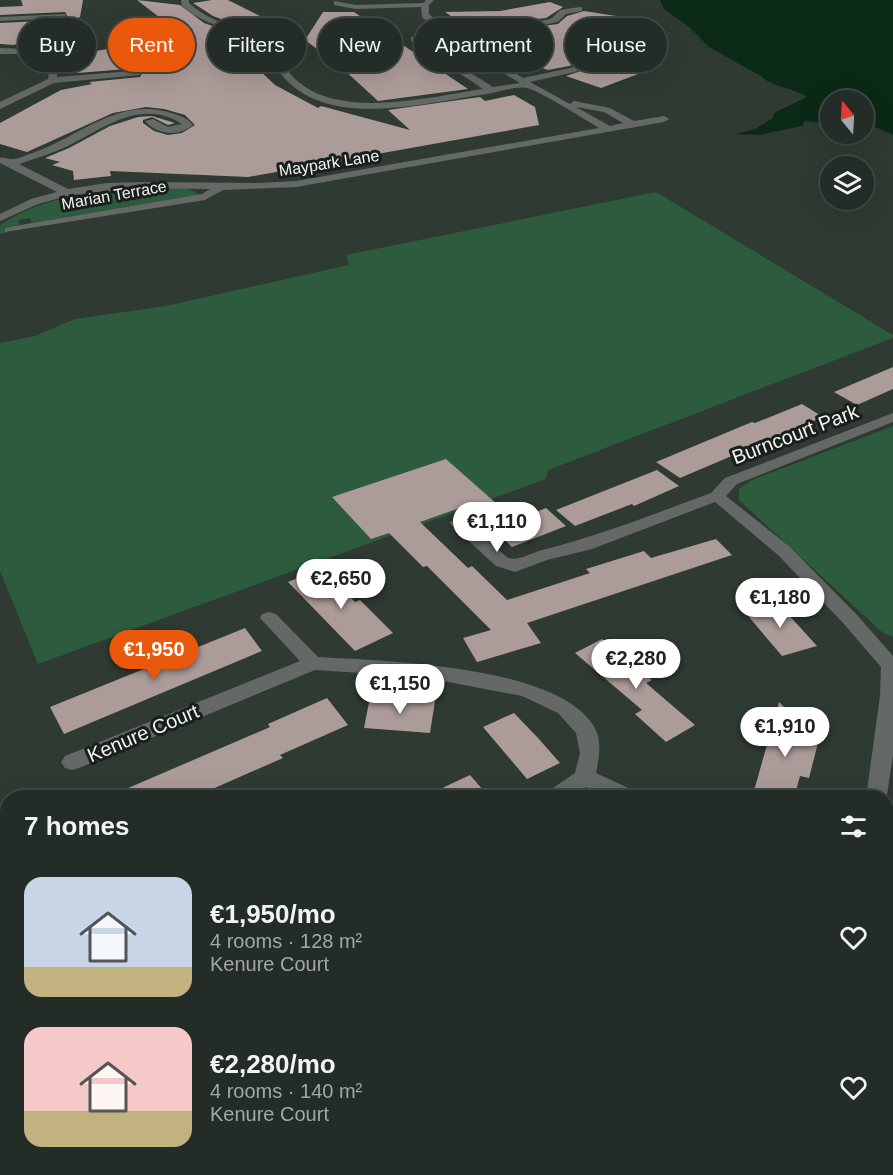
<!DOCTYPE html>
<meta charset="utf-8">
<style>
body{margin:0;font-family:Helvetica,sans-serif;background:#2f3832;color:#f1f3f6;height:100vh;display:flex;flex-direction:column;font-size:22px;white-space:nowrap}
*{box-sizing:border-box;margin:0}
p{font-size:20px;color:#a3a7a7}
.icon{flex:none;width:33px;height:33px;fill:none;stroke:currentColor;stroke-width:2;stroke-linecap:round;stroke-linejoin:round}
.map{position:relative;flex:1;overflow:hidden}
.panel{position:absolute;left:0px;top:790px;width:894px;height:386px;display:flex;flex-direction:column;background:#232c26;border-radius:24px 24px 0 0;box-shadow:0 6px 24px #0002,0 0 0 2px #404843}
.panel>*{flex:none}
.hud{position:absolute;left:18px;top:18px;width:858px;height:54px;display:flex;gap:12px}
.needle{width:39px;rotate:342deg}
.fabs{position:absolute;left:820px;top:90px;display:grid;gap:12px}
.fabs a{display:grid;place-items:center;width:54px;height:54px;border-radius:50%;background:#232c26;box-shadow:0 6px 24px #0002,0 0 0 2px #404843;font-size:30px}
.price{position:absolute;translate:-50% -51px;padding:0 14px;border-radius:21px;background:#fff;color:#222;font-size:20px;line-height:39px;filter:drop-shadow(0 2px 3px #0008)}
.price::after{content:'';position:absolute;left:50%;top:36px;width:18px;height:14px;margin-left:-9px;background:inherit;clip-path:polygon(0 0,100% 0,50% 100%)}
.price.on{background:#ea580c;color:#fff}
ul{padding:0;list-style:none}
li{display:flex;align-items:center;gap:18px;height:150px;padding:0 24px}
li span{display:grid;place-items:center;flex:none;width:168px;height:120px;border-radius:18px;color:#555}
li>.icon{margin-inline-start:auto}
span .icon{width:72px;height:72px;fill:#fffc;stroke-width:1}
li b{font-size:26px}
h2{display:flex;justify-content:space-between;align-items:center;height:72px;padding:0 24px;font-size:26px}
.chip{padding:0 21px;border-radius:27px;background:#232c26;box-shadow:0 6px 24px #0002,0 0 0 2px #404843;font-size:21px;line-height:54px}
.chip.on{background:#ea580c;color:#fff}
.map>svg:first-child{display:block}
</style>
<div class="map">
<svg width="893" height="1175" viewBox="0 0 893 1175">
<rect width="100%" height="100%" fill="#2f3a32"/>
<path fill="#2d5b3d" d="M 147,187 C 163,188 187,184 199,195 L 32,223 L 30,218 L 18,220 L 19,225 L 6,227 L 7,233 L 0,234 L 0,225 C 49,194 92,192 147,187 Z
M 656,192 L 893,335 L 893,338 L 548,470 L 546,479 L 38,664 L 0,571 L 0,343 L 35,336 L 75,319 L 166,306 L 349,265 L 346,255 Z
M 893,426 L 893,637 L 883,633 L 739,500 L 739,489 L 752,480 Z"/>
<path fill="#0a2a17" d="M 660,0 L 893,0 L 893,135 L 864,122 L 864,100 L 831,100 L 831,124 L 805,121 L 802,126 L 759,135 L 736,134 L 755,129 L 773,118 L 774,113 L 807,97 C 793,87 772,88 761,76 L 709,47 L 689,27 L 664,9 Z"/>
<path fill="#ab9b99" d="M 21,0 L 83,0 L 80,17 L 14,45 L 0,44 L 0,23 L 62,20 L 68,17 L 65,12 L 0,15 L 0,7 L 23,6 Z
M 137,0 L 180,5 L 204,23 L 238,35 L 225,38 L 275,85 L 318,108 L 321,106 L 410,130 L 388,110 L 480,97 L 485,101 L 514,95 L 535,107 L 539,125 L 248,177 L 110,171 L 111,176 L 74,180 L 73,171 L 52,165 L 60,162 L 45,158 L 69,148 L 110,126 L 138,117 L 152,116 L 175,123 L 168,125 L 152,117 L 143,120 L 143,123 L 154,131 L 168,135 L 182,133 L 195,125 L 185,115 L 164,109 L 146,107 L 113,113 L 27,152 L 0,144 L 0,123 L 61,90 L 92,84 L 89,82 L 140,77 L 143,72 L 135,61 L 151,53 L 144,48 L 122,55 L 120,60 L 127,69 L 78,73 L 52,51 L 88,47 L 96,51 L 137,44 L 135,42 L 191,35 L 168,24 Z
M 212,0 L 228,0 L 282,27 L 256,32 L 213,16 L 193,3 Z
M 550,2 L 563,7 L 546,18 L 467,27 L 445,12 L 500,11 Z
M 584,11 L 629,18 L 626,20 L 632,21 L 618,29 L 644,40 L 616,47 L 621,49 L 614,49 L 569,66 L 548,70 L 523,62 L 479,34 L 558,24 L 567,16 Z
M 323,12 L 354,12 L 468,89 L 378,101 L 341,67 L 305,40 Z
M 623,49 L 662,65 L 601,88 L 566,76 L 622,57 Z
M 893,367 L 893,389 L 857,405 L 834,392 Z
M 802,404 L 823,417 L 680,478 L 656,462 L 752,422 L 755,423 Z
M 446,459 L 515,520 L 546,508 L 566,526 L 512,547 L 468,505 L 420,522 L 468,568 L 472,566 L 507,600 L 590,573 L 586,569 L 644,551 L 651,558 L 716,539 L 732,555 L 527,623 L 541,643 L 477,662 L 463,638 L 491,630 L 427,566 L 423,567 L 389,533 L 371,539 L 332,497 Z
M 657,470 L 679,486 L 634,506 L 632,504 L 575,526 L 556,510 Z
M 322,568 L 355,602 L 360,600 L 393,633 L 355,651 L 288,582 Z
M 777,602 L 817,646 L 782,656 L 743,610 Z
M 245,628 L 262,651 L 64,734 L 50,707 Z
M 602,639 L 652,680 L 646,683 L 695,725 L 666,742 L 635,714 L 642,710 L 575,653 Z
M 370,697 L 435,701 L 430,733 L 364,728 Z
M 327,698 L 348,725 L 280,755 L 283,758 L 192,798 L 105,798 L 270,727 L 268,724 Z
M 779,702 L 815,738 L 819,739 L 809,778 L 800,776 L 794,798 L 752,798 Z
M 514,713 L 538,738 L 560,763 L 527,779 L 483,727 Z
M 470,775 L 490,798 L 421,798 Z"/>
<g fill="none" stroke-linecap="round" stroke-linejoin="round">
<path fill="#646965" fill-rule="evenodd" d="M 181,0 L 189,0 L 189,3 C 217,29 256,28 288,48 L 290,58 L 284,65 C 321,126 426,97 483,89 L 411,41 L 411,37 L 414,37 L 493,87 L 520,83 L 443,36 L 422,17 L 421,7 L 356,9 L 334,5 L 334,1 L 356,5 L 423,3 L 426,0 L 434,0 L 429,5 L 429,14 L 448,31 L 547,20 L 552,18 L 560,10 L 579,7 L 582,7 L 582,11 L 566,14 L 558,22 L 547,24 L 454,35 L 523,78 L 570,68 L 615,51 L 621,51 L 621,55 L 575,72 L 530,82 L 570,104 L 574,101 L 610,108 L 634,121 L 664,116 L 669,119 L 664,122 L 296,187 L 223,190 L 205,200 L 5,232 L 5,228 L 9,227 L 202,194 L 210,189 L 145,188 L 71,195 L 38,204 L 0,221 L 0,214 L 31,199 L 57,192 L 0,163 L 0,158 C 5,157 9,160 13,159 C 20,159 28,154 35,152 C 79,136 116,100 164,111 C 175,114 186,116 193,125 C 179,137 157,135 145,121 L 153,119 L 168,127 L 182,124 C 141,98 104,128 68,146 C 53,153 36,158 19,164 L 68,189 L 107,183 L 145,182 L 259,183 L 296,181 L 599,128 C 586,120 538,90 527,88 C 516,86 498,92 487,94 C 423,103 316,134 275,65 L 282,57 L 281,51 C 249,31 211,31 182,6 ZM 576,107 L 604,112 L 623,123 L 610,126 Z
M 65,14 L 66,16 L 62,18 L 0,21 L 0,17 Z
M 0,48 C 20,49 60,48 57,77 L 131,71 L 122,59 L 123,57 L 145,50 L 149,53 L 131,60 L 141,73 L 140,75 L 54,83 L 0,109 L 0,102 L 48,79 L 49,70 C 42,52 17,54 0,54 Z
M 893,413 L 893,422 L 737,484 L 726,496 L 790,547 L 858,616 L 893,656 L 893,755 L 886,801 L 886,798 L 866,798 L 880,696 L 881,667 L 844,624 L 778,555 L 715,502 L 592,549 L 547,560 L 515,572 L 496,566 L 449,523 L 457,518 L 463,519 L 508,558 C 519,561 529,554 539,551 C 598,536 654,514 711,493 L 725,478 Z
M 269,612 L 276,614 L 318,657 C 384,661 560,665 595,728 C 602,742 599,758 596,773 L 637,792 L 640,798 L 609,798 L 586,787 L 571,798 L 544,798 L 547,792 L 575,773 L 580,753 L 576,733 L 558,713 L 522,696 L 422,677 L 315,670 L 79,768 L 72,770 L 65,768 L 61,762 L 65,756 L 300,661 L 260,618 L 262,614 Z
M 886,1019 L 893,1022 L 893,1046 L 886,1044 Z
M 744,1168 L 772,1168 L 770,1175 L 742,1175 Z"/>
</g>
<g text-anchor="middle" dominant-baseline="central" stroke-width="6" stroke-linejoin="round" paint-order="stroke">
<g font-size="16" fill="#eff6f1" stroke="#1b1f1c">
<text transform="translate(329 163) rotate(-9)">Maypark Lane</text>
<text transform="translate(114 195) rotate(-10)">Marian Terrace</text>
</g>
<g font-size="20" fill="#eff6f1" stroke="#1b1f1c">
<text transform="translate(795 434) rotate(-21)">Burncourt Park</text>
<text transform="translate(143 733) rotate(-23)">Kenure Court</text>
</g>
</g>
</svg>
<div class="fabs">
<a><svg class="needle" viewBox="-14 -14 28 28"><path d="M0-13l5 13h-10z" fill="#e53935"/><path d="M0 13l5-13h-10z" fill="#a3a7a7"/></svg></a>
<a><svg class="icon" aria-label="layers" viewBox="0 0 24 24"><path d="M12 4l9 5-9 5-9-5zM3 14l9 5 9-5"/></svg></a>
</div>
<b class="price" style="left:497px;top:553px">€1,110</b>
<b class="price" style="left:341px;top:610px">€2,650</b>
<b class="price" style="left:780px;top:629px">€1,180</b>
<b class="price on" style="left:154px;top:681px">€1,950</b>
<b class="price" style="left:636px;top:690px">€2,280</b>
<b class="price" style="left:400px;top:715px">€1,150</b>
<b class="price" style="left:785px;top:758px">€1,910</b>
<div class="hud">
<a class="chip">Buy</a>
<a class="chip on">Rent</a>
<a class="chip">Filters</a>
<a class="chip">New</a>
<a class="chip">Apartment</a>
<a class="chip">House</a>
</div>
<section class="panel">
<h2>7 homes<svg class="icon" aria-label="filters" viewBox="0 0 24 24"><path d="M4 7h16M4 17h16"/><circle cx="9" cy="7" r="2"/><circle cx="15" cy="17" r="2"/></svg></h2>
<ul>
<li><span style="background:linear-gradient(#c9d6e8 75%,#c2b280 0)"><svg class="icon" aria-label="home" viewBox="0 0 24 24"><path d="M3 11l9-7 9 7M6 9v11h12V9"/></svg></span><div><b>€1,950/mo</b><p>4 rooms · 128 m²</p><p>Kenure Court</p></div><svg class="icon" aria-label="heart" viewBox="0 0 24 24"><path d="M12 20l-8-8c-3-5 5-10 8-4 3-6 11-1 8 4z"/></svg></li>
<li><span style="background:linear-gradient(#f6c9c9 70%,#c2b280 0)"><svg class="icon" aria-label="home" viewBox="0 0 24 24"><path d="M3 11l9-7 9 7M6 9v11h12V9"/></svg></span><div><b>€2,280/mo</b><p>4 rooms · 140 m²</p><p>Kenure Court</p></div><svg class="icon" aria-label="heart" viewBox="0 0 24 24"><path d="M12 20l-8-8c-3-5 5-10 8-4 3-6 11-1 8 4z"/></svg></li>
</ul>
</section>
</div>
